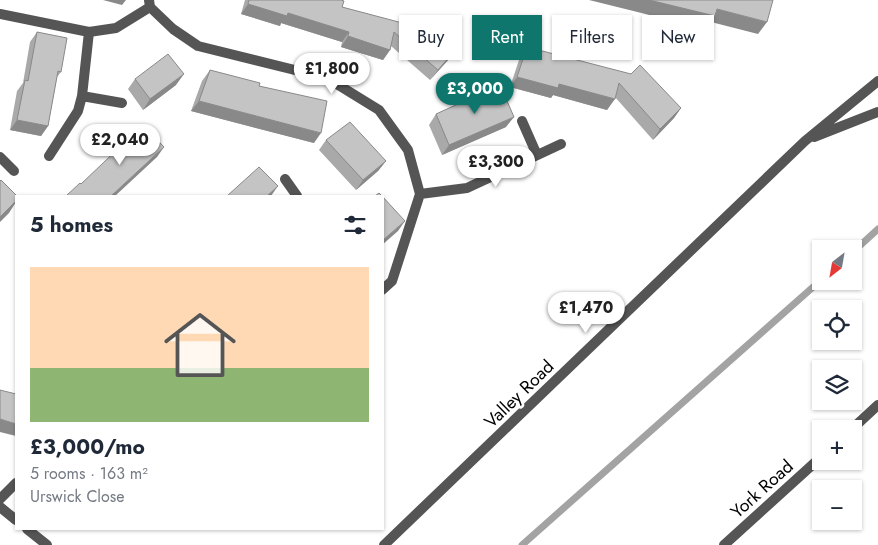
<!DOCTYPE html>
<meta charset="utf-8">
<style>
body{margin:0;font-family:Jost,sans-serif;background:#f2f2f3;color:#1f2937;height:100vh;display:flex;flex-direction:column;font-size:19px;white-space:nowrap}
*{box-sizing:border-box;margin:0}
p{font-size:16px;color:#747a83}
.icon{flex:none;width:28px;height:28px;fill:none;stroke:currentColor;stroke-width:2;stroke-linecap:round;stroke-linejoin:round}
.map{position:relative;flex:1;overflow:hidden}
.details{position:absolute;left:15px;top:195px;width:369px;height:335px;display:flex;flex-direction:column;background:#fff;border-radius:0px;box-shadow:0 1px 4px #0004}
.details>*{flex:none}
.top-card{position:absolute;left:399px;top:15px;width:404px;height:45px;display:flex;gap:10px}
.needle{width:32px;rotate:211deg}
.controls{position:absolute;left:812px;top:240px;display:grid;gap:10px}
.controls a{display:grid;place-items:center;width:50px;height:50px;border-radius:0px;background:#fff;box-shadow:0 1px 4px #0004;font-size:25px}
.price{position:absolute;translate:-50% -42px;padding:0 11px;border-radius:18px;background:#fff;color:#222;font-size:16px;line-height:32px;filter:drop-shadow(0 1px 2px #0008)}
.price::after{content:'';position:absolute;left:50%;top:30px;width:15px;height:11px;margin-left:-8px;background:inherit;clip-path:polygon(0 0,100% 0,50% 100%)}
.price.current{background:#0f766e;color:#fff}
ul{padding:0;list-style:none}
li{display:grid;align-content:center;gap:10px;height:265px;padding:0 15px}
li span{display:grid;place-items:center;height:155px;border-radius:0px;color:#555}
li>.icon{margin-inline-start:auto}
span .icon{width:90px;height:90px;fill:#fffc;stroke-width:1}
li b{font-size:21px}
h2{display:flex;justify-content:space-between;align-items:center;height:60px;padding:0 15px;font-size:21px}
.tag{padding:0 18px;border-radius:0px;background:#fff;box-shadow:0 1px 4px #0004;font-size:18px;line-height:45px}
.tag.current{background:#0f766e;color:#fff}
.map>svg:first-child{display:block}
</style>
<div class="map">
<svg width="878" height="545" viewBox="0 0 878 545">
<rect width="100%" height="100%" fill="#fff"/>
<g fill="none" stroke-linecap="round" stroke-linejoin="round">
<path stroke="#a3a3a3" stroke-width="7" d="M 854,251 L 878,229
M 522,545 L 821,280"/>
<path stroke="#555" stroke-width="10" d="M 149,0 L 150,7 L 173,29 L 198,46 L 327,78 L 379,110 L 408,150 L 420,194 L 392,281 L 382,290
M 0,14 L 89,32 L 116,28 L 150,7
M 82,96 L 122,103
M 522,121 L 537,155
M 814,137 L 878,112
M 49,156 L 78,111 L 82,96 L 89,32
M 0,157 L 14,171
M 285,179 L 297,196
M 420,194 L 467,188 L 561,144
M 852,429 L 878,405
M 0,499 L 16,483
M 0,507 L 16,520
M 27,529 L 47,545
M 384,545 L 805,141 L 878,81
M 724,545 L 821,457"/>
</g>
<path fill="#a9a9a9" d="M 245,0 L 341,0 L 342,7 L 450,58 L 430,80 L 391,46 L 390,50 L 383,60 L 341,47 L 342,42 L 281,23 L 280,26 L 241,14 Z
M 37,32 L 61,72 L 57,77 L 48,126 L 41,136 L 10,130 L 17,91 L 23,83 L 30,42 Z
M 527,47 L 681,108 L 674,118 L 653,140 L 615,97 L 607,110 L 553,95 L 551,98 L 510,87 L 520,57 Z
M 210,70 L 259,86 L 314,143 L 191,111 L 202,81 Z
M 135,79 L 176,85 L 143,110 L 128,89 Z
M 436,114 L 506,127 L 442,155 L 429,125 Z
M 326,140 L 386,161 L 378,171 L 356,190 L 319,150 Z"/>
<path fill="#898989" d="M 103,0 L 126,0 L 122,5 Z
M 589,0 L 649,0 L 717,9 L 767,22 L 758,34 L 711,22 L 706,29 Z
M 248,4 L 288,13 L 349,32 L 342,42 L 281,23 L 280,26 L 241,14 Z
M 348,36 L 390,50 L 383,60 L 341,47 Z
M 457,48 L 450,58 L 430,80 L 438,70 Z
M 184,74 L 176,85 L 143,110 L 150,99 Z
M 517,77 L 559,84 L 615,99 L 607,110 L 553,95 L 551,98 L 510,87 Z
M 199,101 L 321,133 L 314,143 L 191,111 Z
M 681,108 L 674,118 L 653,140 L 660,129 Z
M 514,117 L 506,127 L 442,155 L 449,145 Z
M 17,120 L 48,126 L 41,136 L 10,130 Z
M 164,147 L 157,157 L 115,196 L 111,196 Z
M 386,161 L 378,171 L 356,190 L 363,180 Z
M 278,186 L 271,196 L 267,196 Z
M 16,201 L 16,202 L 9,213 L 0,222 L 0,217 Z
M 405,221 L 398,231 L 382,245 L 382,241 Z
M 0,419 L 16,424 L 16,436 L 0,432 Z"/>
<path fill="#c4c4c4" stroke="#898989" d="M 249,0 L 341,0 L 344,1 L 342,7 L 410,25 L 417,17 L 457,48 L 438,70 L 394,32 L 390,50 L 348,36 L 349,32 L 288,13 L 287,16 L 248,4 Z
M 649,0 L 773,0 L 767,22 L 717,9 L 715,16 Z
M 37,32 L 67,38 L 61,72 L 58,71 L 48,126 L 17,120 L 25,80 L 28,81 Z
M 527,47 L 631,74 L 640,65 L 681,108 L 660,129 L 619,83 L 615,99 L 559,84 L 558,88 L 517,77 Z
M 168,54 L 184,74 L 150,99 L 135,79 Z
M 210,70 L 260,83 L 259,86 L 327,101 L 321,133 L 199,101 Z
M 500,85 L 514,117 L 449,145 L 436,114 Z
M 350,122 L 386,161 L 363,180 L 326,140 Z
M 143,125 L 164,147 L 111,196 L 66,196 L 80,183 L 81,184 Z
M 259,167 L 278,186 L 267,196 L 227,196 Z
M 1,180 L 17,196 L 16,196 L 16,201 L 0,217 L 0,181 Z
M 379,193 L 382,196 L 375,196 Z
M 382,196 L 405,221 L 383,240 L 382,240 Z
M 0,390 L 16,394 L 16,424 L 0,419 Z"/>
<g text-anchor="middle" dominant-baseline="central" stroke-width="5" stroke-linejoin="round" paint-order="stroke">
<g font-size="18" fill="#000" stroke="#fff">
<text transform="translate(519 394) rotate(-44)">Valley Road</text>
<text transform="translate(762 489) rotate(-42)">York Road</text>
</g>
</g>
</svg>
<div class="controls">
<a><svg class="needle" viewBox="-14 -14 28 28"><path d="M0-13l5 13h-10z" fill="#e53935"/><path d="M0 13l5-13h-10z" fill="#747a83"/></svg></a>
<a><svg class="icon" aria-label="locate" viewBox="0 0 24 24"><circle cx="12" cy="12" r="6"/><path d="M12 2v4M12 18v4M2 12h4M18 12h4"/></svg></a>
<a><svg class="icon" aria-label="layers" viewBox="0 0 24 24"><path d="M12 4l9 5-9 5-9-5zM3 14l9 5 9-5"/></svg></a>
<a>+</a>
<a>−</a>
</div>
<b class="price" style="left:332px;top:95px">£1,800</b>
<b class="price current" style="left:475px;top:115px">£3,000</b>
<b class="price" style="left:120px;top:166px">£2,040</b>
<b class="price" style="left:496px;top:188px">£3,300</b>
<b class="price" style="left:586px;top:334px">£1,470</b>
<div class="top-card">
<a class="tag">Buy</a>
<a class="tag current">Rent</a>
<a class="tag">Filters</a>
<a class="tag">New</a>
</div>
<section class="details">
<h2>5 homes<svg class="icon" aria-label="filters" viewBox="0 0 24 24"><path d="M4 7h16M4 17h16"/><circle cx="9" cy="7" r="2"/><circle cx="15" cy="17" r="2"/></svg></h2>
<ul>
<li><span style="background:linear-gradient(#ffd9b3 65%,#8fb573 0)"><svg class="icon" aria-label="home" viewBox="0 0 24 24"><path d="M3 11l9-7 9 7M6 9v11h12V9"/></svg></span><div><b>£3,000/mo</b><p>5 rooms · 163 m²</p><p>Urswick Close</p></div></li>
</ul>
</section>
</div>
